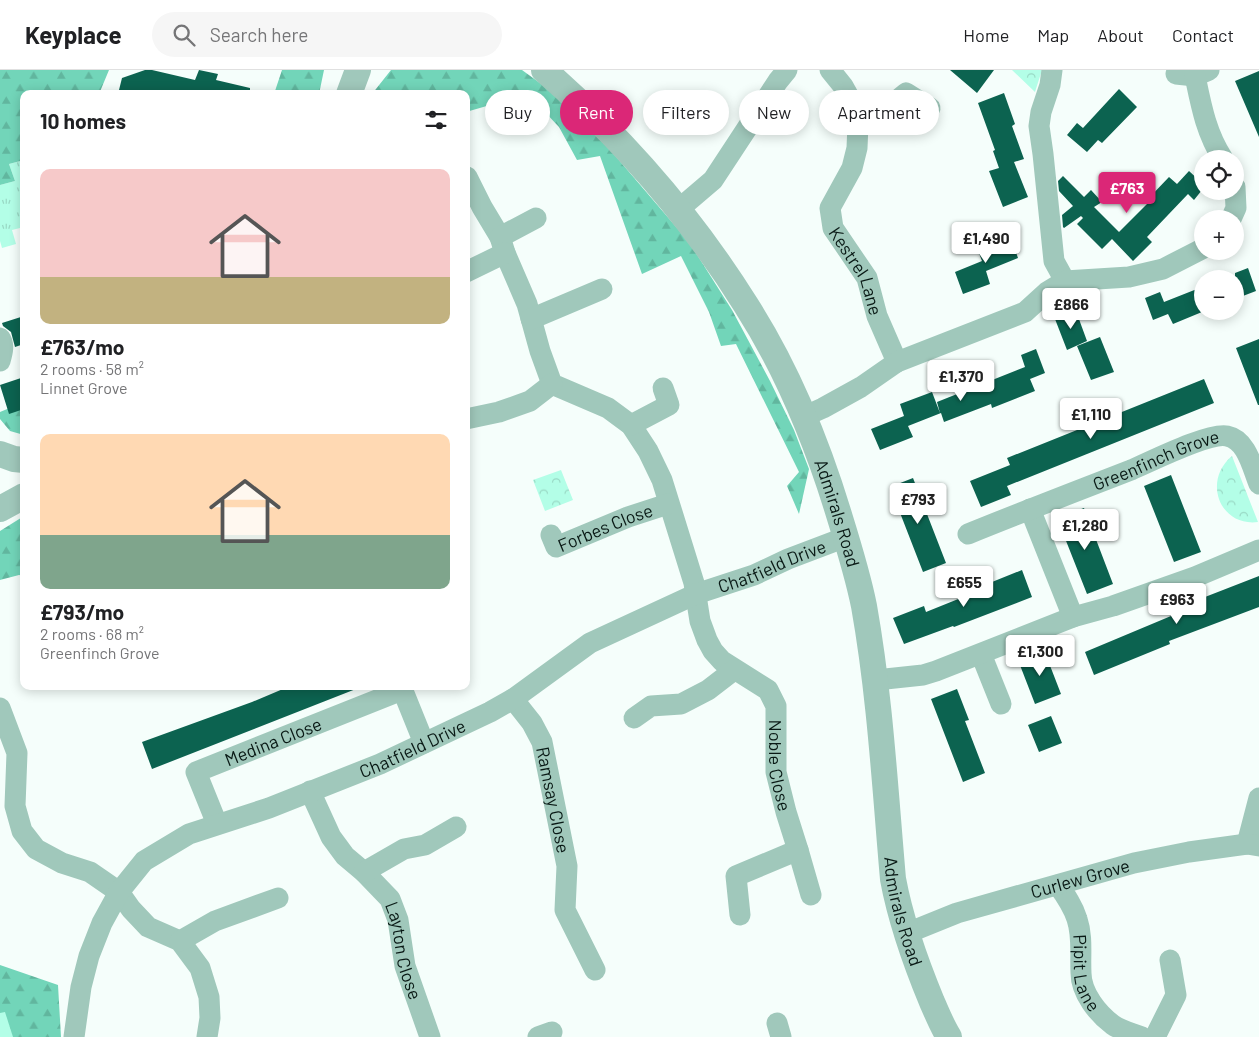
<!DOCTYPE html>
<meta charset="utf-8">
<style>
body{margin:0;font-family:Barlow,sans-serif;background:#f6f6f6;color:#202124;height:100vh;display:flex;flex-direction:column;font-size:19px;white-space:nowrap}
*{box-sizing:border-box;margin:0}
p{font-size:16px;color:#757577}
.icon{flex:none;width:28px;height:28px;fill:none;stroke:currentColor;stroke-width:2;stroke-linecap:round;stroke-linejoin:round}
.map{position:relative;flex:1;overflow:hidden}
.panel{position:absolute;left:20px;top:20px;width:450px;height:600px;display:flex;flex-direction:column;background:#fff;border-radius:10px;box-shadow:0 2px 12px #0003}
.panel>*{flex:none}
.hud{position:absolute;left:485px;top:20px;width:475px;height:45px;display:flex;gap:10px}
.tools{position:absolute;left:1194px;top:80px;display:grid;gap:10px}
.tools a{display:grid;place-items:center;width:50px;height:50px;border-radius:50%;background:#fff;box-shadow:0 2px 12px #0003;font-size:25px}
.price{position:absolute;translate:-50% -42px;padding:0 11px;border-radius:5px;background:#fff;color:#222;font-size:16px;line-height:32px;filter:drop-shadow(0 1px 2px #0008)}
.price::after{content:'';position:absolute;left:50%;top:30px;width:15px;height:11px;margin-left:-8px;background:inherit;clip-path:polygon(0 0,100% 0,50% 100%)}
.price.selected{background:#db2777;color:#fff}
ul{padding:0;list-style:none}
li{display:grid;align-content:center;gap:10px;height:265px;padding:0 20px}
li span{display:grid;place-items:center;height:155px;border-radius:10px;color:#555}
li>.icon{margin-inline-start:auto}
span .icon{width:90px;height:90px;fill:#fffc;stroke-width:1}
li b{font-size:21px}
h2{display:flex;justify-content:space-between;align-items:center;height:60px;padding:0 20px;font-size:21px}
.pill{padding:0 18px;border-radius:22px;background:#fff;box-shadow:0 2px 12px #0003;font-size:18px;line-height:45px}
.pill.selected{background:#db2777;color:#fff}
header{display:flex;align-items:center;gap:30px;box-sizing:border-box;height:70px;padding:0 25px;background:#fff;border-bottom:1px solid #e0e0e0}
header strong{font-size:24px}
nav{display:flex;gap:28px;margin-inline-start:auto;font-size:18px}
.search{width:350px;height:45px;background:#f6f6f6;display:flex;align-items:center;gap:12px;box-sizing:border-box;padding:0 18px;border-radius:28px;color:#757577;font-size:19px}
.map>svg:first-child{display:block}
</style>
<header>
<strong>Keyplace</strong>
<div class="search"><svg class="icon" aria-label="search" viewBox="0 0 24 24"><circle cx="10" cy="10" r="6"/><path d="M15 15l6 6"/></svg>Search here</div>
<nav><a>Home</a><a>Map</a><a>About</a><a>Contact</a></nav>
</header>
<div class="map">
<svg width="1259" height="967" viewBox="0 0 1259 967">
<defs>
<pattern id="grass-tufts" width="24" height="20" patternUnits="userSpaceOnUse" patternTransform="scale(1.25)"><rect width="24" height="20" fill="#b3fee7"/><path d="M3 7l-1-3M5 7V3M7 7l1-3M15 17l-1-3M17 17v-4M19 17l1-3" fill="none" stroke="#99d9c5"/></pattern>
<pattern id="forest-firs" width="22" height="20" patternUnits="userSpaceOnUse" patternTransform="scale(1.25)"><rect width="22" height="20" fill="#72d5b9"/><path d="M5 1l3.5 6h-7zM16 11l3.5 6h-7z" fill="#61b69e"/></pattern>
<pattern id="park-crowns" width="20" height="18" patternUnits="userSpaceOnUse" patternTransform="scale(1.25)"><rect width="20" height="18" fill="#b3fee7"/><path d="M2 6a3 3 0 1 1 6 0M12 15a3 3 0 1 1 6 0" fill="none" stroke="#99d9c5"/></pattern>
</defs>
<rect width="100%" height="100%" fill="#f5fefb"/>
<path fill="url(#grass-tufts)" d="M 24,90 L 24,157 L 12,160 L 16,174 L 2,178 L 0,171 L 0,115 L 15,111 L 9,94 Z"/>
<path fill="url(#forest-firs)" d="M 0,0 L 109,0 L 99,24 L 24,24 L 24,90 L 9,94 L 15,111 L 0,115 Z
M 282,0 L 324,0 L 319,24 L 274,24 Z
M 391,0 L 522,0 L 555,24 L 612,82 L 689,172 L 732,240 L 770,311 L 794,360 L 809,399 L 799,444 L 787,416 L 799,402 L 736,274 L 721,276 L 709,242 L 681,186 L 642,204 L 600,86 L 577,90 L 559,57 L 528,24 L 466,42 L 466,24 L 372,24 Z
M 24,332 L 24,365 L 10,361 L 0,349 L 0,342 Z
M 24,446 L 24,506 L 19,505 L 0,510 L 0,461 Z
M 0,895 L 58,915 L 61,967 L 0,967 Z"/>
<path fill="url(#park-crowns)" d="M 1012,0 L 1042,0 L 1035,22 Z
M 1232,386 L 1258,452 C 1220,457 1202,411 1232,386 Z
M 561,400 L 573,430 L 545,441 L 533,410 Z"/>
<path fill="#b3fee7" d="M 5,942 L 13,967 L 0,967 L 0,943 Z"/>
<path fill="#0c6350" d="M 145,0 L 152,0 L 195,10 L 199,0 L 218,4 L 216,10 L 250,18 L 250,24 L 118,24 L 122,8 Z
M 950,0 L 994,0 L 977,23 Z
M 1259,1 L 1259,67 L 1235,11 Z
M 1119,19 L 1137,37 L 1102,73 L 1098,70 L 1087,82 L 1067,65 L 1077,53 L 1083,58 Z
M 1004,23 L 1015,54 L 1012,56 L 1024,89 L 1014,92 L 1028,127 L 1003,137 L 989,101 L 999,98 L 993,81 L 995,80 L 978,33 Z
M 1189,101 L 1202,113 L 1202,120 L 1194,130 L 1188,124 L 1147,167 L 1152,172 L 1133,191 L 1112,169 L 1102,179 L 1077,154 L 1083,148 L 1081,146 L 1064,158 L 1063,157 L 1062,145 L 1073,136 L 1059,121 L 1058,111 L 1063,106 L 1084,127 L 1091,120 L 1102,132 L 1094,137 L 1119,162 L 1112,169 L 1149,132 L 1147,130 L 1169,107 L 1177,114 Z
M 1010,165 L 1018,188 L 986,201 L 990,214 L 963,224 L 955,202 L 982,191 L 977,178 Z
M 1248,198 L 1256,221 L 1235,229 L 1235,203 Z
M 1202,217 L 1202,242 L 1173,254 L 1168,244 L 1153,250 L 1145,228 L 1160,222 L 1164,232 Z
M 1076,241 L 1087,271 L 1067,280 L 1055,249 Z
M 24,246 L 24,274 L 15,277 L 11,262 L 3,256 L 2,253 Z
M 1100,267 L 1114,302 L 1091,310 L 1077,276 Z
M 1259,269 L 1259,335 L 1258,335 L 1236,278 Z
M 1036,279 L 1045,303 L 1030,309 L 1035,321 L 992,338 L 991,334 L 944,352 L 941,343 L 908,356 L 913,367 L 880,380 L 871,359 L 904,346 L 900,334 L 932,322 L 940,343 L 937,332 L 1025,297 L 1021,285 Z
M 24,307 L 24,339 L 9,344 L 0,315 Z
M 1204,309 L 1214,333 L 1007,416 L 1011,425 L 981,437 L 970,411 L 1010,395 L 1007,388 Z
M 1171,405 L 1201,482 L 1174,492 L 1144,416 Z
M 913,408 L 946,493 L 923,502 L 890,417 Z
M 1084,438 L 1113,514 L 1087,524 L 1057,448 Z
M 1022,500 L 1032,527 L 954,557 L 953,556 L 904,574 L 893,548 L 924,536 L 926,542 L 993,515 L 992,512 Z
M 1259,506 L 1259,537 L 1169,571 L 1170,574 L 1094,605 L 1085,582 L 1171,546 L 1169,541 Z
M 1044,580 L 1061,624 L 1035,634 L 1018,590 Z
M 290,616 L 361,617 L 152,699 L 142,672 L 252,632 Z
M 957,619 L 969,650 L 965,651 L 985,703 L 963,712 L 931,629 Z
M 1051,646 L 1062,673 L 1039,682 L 1028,655 Z"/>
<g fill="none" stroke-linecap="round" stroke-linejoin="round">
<g stroke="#a0c8bb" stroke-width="21">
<path id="s1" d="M 830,0 L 843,16 L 853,34 L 858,54 L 857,78 L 852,98 L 830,138 L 833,158 L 867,208 L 877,246 L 897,292"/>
<path d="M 1052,0 L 1050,15 L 1041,42 L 1039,56 L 1043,84 L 1054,191 L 1065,211"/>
<path d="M 1176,4 L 1195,6 L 1209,0"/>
<path d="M 1195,6 C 1201,35 1206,63 1223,89"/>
<path d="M 858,54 L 889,37 L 906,23 L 930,38"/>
<path id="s2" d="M 467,107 L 482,137 L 500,167 L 505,183 L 527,234 L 540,281 L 552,314 L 608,338 L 631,355 L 648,381 L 662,410 L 694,513 L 700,551 L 707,570 L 713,581 L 722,591 L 768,620 L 776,636 L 776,702 L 786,742 L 798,780"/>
<path d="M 679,139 L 713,110 L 778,11 L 787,0"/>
<path d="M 1231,149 L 1236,138 L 1235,117"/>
<path d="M 500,167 L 536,148"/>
<path d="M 466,202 L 505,183"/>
<path d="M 531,249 L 602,219"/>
<path d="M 0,268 C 5,275 2,284 0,291"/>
<path d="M 803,347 L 823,338 L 861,317 L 897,292 L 1025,242 L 1047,222 L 1065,211 L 1129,207 L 1163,199 L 1202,179"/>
<path d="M 466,349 L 499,342 L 530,331 L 552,314"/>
<path d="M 631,355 L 669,335 L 663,318"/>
<path d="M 1030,439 L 1073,547"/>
<path id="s3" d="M 968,464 C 1022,442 1077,421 1131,400 C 1150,392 1209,362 1227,366 C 1247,370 1252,397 1259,414"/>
<path id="s4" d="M 551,465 L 556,477 L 628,447 L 668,434"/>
<path d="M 981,584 L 1001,634"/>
<path d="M 876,610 L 923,605 L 936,601 L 1073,547 L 1113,536 L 1195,507 L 1259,480"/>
<path d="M 401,616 L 424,673"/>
<path id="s5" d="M 513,629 L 532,653 L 542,672 L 567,796 L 565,840 L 595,900"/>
<path d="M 0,638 L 17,683 L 15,736 L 22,761 L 36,779 L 62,793 L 90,802 L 119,822 L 131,839 L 148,857 L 180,871 L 200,898 L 209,927 L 210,948 L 207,967"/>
<path d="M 634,648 L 651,636 L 681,634 L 708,620 L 734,600"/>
<path id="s6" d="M 310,721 L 331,767 L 345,786 L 364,802 L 390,829 L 398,850 L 405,896 L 430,967"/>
<path id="s7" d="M 217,754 L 196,702 L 402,620"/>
<path d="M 1247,774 L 1259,728"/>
<path d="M 364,802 L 404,779 L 425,775 L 456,757"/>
<path id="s8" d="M 1058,815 C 1066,826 1073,836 1077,849 C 1083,867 1080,885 1081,903 C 1081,923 1098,944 1113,955 C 1122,961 1132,963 1142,967"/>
<path d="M 740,845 L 736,806 L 798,780 L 811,825"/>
<path id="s9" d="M 905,864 L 957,843 L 1134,793 L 1189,782 L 1247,774 L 1259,776"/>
<path d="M 180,871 L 215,851 L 278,828"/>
<path d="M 777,953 L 781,967"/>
<path id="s10" d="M 74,967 L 81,917 L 89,886 L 102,853 L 119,822 L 144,791 L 189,764 L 269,738 L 380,694 L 490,642 L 513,629 L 590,573 L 696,524 L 754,505 L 788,489 L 846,467"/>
<path d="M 538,967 L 552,962"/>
<path d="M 1155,967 L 1176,925 L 1170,890"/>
</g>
<g stroke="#a0c8bb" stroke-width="26">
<path id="s11" d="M 544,0 C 622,68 691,147 746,235 C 787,299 818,375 840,448 C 849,477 858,506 864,536 C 880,626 885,718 893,809 C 901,852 915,891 932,932 C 937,943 942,956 949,967"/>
<path d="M 349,24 L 358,0"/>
<path d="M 0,384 L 14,389 L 24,390"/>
<path d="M 0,439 L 24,426"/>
</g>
</g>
<g text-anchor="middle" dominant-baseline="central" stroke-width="5" stroke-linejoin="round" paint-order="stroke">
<g font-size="18" fill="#091915" stroke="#fff">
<text stroke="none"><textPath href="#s1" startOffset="222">Kestrel Lane</textPath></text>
<text stroke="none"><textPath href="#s3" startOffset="202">Greenfinch Grove</textPath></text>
<text stroke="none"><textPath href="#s11" startOffset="539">Admirals Road</textPath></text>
<text stroke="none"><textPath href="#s4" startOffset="66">Forbes Close</textPath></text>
<text stroke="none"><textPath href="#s10" startOffset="890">Chatfield Drive</textPath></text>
<text stroke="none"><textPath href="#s7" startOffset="139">Medina Close</textPath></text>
<text stroke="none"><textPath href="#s10" startOffset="485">Chatfield Drive</textPath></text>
<text stroke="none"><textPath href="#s2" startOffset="702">Noble Close</textPath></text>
<text stroke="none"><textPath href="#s5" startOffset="111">Ramsay Close</textPath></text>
<text stroke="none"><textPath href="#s9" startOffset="184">Curlew Grove</textPath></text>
<text stroke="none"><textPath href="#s11" startOffset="944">Admirals Road</textPath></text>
<text stroke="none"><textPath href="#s6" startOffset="190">Layton Close</textPath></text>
<text stroke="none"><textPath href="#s8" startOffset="94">Pipit Lane</textPath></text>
</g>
</g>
</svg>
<div class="tools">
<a><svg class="icon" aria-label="locate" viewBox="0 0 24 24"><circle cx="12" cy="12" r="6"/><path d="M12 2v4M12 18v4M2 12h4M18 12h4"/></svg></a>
<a>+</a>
<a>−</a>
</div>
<b class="price selected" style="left:1127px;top:144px">£763</b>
<b class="price" style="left:986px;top:194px">£1,490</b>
<b class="price" style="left:1071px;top:260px">£866</b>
<b class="price" style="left:961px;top:332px">£1,370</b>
<b class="price" style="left:1091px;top:370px">£1,110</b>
<b class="price" style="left:918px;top:455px">£793</b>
<b class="price" style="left:1085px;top:481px">£1,280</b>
<b class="price" style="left:964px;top:538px">£655</b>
<b class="price" style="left:1177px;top:555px">£963</b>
<b class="price" style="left:1040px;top:607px">£1,300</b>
<div class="hud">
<a class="pill">Buy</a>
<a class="pill selected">Rent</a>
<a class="pill">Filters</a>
<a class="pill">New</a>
<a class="pill">Apartment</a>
</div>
<section class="panel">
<h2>10 homes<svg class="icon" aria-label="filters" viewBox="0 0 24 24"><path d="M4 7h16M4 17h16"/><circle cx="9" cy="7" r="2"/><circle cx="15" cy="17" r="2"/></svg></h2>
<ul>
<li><span style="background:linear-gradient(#f6c9c9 70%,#c2b280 0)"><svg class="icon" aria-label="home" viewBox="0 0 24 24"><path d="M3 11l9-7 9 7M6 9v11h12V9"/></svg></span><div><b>£763/mo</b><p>2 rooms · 58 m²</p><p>Linnet Grove</p></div></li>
<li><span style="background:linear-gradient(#ffd9b3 65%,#7fa58c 0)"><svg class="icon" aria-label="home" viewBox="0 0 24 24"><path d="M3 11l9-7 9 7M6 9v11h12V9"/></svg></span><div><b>£793/mo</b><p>2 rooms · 68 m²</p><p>Greenfinch Grove</p></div></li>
</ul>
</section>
</div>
